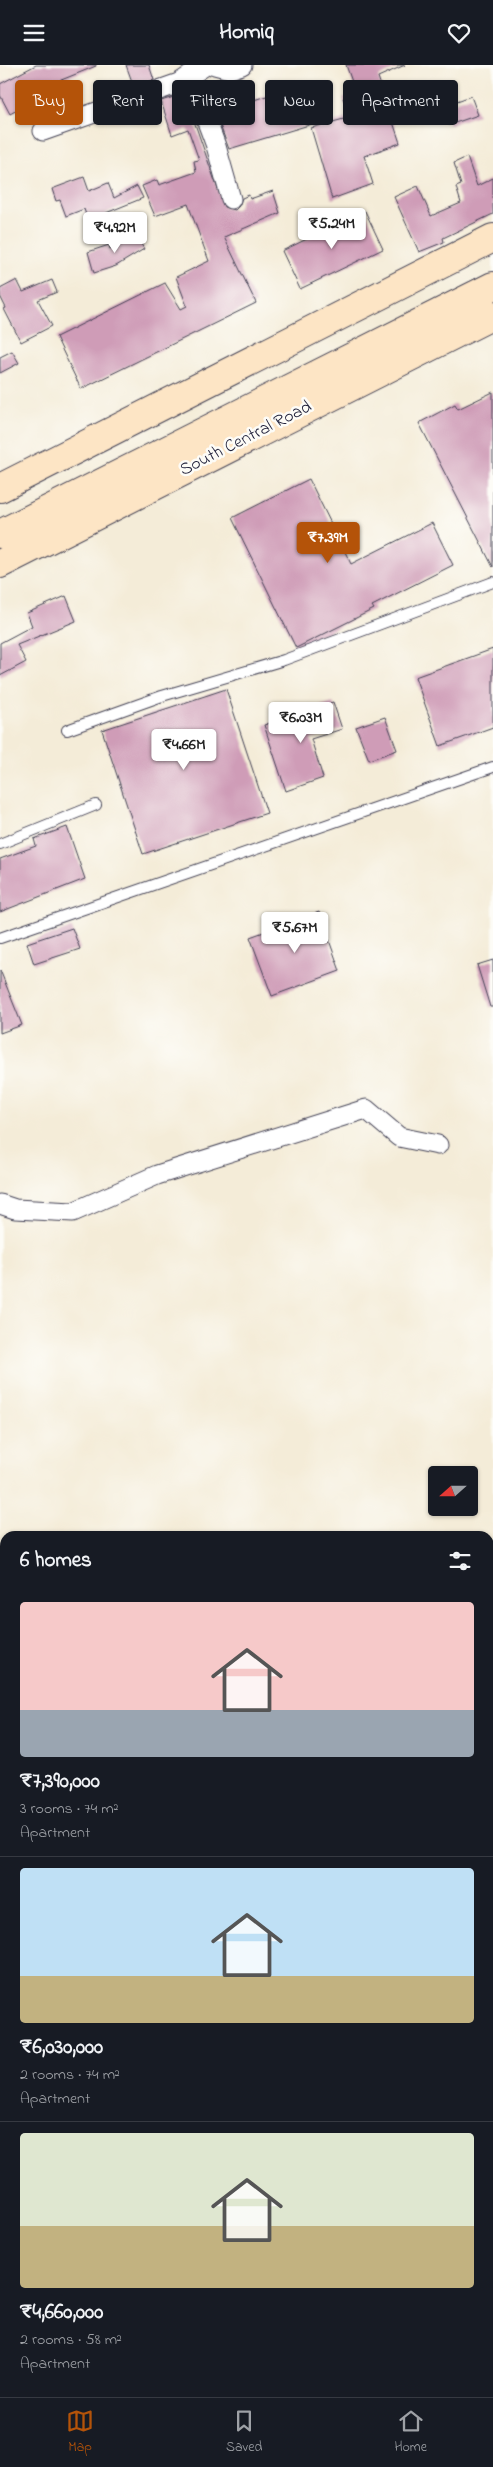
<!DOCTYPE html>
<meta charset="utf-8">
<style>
body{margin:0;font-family:"Indie Flower",sans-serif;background:#20242c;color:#f1f3f6;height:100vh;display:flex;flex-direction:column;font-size:19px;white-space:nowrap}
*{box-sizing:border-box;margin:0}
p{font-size:16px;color:#9ea1a6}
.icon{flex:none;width:28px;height:28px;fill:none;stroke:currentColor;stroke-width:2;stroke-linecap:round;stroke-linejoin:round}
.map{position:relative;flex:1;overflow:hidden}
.details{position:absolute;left:0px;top:1466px;width:494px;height:866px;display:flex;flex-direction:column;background:#171b24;border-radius:15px 15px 0 0;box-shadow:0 1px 4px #0004}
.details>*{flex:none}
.hud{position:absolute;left:15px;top:15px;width:464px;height:45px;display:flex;gap:10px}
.needle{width:32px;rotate:249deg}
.buttons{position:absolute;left:428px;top:1401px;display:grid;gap:10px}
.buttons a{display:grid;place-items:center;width:50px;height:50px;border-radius:5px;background:#171b24;box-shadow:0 1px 4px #0004;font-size:25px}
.price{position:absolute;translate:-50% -42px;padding:0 11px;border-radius:5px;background:#fff;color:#222;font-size:16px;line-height:32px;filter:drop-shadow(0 1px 2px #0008)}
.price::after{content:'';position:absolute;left:50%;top:30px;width:15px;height:11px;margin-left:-8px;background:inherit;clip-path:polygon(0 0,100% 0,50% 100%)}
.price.current{background:#b45309;color:#fff}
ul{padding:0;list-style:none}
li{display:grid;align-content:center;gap:10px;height:265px;padding:0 20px}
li+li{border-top:1px solid #363941}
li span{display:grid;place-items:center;height:155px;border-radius:5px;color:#555}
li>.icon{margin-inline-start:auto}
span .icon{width:90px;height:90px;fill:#fffc;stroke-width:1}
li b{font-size:21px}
h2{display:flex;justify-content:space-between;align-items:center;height:60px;padding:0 20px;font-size:21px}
.tag{padding:0 18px;border-radius:5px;background:#171b24;box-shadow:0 1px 4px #0004;font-size:18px;line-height:45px}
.tag.current{background:#b45309;color:#fff}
header{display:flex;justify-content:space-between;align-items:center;height:65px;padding:0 20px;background:#171b24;font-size:22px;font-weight:700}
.tab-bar{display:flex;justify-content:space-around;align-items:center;height:70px;border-top:1px solid #363941;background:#171b24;font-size:14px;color:#9ea1a6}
.tab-bar a{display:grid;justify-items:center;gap:2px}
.tab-bar .current{color:#b45309}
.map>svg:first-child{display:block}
</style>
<header><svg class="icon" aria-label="menu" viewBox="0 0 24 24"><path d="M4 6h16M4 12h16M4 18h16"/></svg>Homiq<svg class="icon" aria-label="heart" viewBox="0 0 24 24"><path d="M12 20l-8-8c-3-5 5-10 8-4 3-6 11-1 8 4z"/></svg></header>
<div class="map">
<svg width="493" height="2332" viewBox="0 0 493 2332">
<rect width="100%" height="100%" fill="#fdfcf7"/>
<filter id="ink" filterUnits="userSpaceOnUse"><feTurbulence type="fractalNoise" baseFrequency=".02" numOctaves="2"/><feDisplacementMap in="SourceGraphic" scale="10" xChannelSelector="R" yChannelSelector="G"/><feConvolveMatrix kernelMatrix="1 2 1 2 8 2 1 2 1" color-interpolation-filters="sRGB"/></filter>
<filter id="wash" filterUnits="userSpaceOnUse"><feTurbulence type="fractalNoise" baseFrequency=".0096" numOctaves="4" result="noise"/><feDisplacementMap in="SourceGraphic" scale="20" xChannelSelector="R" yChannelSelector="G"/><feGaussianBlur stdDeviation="1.12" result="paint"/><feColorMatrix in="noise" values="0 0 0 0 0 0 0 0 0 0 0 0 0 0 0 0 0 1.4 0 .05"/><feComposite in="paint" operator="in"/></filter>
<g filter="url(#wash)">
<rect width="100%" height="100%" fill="#f4ecd8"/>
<g id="blocks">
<path fill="#cf9cb7" d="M 36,0 L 96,0 L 96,1 L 34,26 L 38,33 L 10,49 L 0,30 L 0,19 Z
M 126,0 L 149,0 L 154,15 L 134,22 Z
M 346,0 L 405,0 L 378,12 L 400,78 L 364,91 L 373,119 L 332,134 L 311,63 L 351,52 L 343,33 L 356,28 Z
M 293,19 L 305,47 L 313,43 L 319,57 L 229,84 L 210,34 L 231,25 L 238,40 L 276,28 L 275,26 Z
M 471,31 L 478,50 L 449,60 L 443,41 Z
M 174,32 L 177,40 L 187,36 L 224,142 L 235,145 L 239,141 L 242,133 L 249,130 L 250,134 L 273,126 L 280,148 L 224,172 L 256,238 L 81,324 L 56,272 L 165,218 L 181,244 L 187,241 L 176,212 L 209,196 L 188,139 L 155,151 L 142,121 L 157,115 L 159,120 L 196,107 L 194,96 L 199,95 L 188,64 L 172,70 L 161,36 Z
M 467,92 L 477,121 L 493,113 L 493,149 L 443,173 L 444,177 L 419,187 L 394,132 L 418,121 L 431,151 L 461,138 L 456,122 L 461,120 L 454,98 Z
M 84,112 L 89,126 L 108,118 L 114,133 L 137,121 L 143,133 L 106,148 L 107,152 L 89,159 L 84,144 L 66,151 L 60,135 L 56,136 L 52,124 Z
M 365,146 L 383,184 L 300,224 L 282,186 Z
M 135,169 L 144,184 L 116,201 L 94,208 L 88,187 L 109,180 L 110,184 Z
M 17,215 L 23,227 L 52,215 L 57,227 L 38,235 L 52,261 L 21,277 L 4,244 L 6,243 L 0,231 L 0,224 Z
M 12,286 L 19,298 L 0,308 L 0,292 Z
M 493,327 L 493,502 L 419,358 L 455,339 L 458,344 Z
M 309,414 L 351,499 L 432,458 L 453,500 L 372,541 L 374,544 L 296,583 L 232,453 Z
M 66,531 L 76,556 L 17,580 L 26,597 L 0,611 L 0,578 L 32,561 L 27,548 Z
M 493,584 L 493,662 L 440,681 L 415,612 Z
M 226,624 L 267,748 L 143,789 L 102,665 Z
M 333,637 L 342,664 L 311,674 L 323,713 L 286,726 L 264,660 Z
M 385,652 L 397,685 L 369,695 L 356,662 Z
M 67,762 L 85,814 L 0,847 L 0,794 L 36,781 L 34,774 Z
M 319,847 L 340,906 L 272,931 L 250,872 Z
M 72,863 L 80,884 L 34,899 L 27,878 Z
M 493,895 L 493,942 L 490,942 L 477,900 Z
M 0,905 L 22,960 L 0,968 Z"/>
</g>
</g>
<g filter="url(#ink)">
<use href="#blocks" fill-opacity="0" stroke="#424053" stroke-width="1"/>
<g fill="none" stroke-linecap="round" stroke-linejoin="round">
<defs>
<path id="lane" d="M 67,665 L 162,631 L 284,595 L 493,517
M 0,779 L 96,740
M 0,873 L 493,702
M 0,1663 L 5,1671
M 489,1800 L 493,1798
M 489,1892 L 493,1899"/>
<path id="street" d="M 215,0 L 230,4 L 242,0
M 190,11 L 216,81 L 231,134
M 43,66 L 179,18 L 206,0
M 0,1139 L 15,1144 L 73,1147 L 157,1110 L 366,1044 L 399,1072 L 438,1080
M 0,2147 L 5,2145
M 372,2328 L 374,2332
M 34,2332 L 38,2328"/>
<path id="secondary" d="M 0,423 L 493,173
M 0,469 L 493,221
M 0,499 L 493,250"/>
</defs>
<use href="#lane" stroke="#424053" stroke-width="12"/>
<use href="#street" stroke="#424053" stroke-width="21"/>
<use href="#secondary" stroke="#424053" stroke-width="30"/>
<use href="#lane" stroke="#fff" stroke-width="10"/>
<use href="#street" stroke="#fff" stroke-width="19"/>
<use href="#secondary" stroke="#fde5c5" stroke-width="28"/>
</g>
</g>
<g text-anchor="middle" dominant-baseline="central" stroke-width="5" stroke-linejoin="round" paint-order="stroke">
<g font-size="18" fill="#22223b" stroke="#fdfcf7">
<text transform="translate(246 374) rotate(-27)">South Central Road</text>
</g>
</g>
</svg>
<div class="buttons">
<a><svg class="needle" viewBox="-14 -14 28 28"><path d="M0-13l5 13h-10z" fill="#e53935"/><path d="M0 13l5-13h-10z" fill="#9ea1a6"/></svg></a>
</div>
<b class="price" style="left:332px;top:185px">₹5.24M</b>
<b class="price" style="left:115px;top:189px">₹4.92M</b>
<b class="price current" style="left:328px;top:499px">₹7.39M</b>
<b class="price" style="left:301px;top:679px">₹6.03M</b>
<b class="price" style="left:184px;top:706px">₹4.66M</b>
<b class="price" style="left:295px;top:889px">₹5.67M</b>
<div class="hud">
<a class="tag current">Buy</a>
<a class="tag">Rent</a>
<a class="tag">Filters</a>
<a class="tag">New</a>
<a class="tag">Apartment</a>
</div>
<section class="details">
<h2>6 homes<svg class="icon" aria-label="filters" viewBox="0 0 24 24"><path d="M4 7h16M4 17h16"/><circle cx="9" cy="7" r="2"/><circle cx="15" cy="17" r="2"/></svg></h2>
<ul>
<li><span style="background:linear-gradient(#f6c9c9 70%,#9aa5b1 0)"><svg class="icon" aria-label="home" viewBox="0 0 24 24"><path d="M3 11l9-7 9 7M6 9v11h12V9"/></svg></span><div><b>₹7,390,000</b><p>3 rooms · 74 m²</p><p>Apartment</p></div></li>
<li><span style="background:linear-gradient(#bfe0f5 70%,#c2b280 0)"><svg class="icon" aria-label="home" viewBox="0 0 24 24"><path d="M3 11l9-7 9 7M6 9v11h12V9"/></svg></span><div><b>₹6,030,000</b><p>2 rooms · 74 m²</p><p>Apartment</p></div></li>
<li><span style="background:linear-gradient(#dfe7d0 60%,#c2b280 0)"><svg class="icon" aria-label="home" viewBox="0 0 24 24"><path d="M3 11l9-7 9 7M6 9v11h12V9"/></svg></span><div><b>₹4,660,000</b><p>2 rooms · 58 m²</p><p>Apartment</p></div></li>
</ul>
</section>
</div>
<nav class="tab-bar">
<a class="current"><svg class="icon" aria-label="map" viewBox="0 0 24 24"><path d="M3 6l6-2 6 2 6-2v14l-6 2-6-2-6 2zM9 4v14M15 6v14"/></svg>Map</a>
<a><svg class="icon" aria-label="saved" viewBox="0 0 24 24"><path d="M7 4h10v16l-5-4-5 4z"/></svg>Saved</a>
<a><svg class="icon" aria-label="home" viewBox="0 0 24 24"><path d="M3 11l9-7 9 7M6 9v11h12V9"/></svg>Home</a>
</nav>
